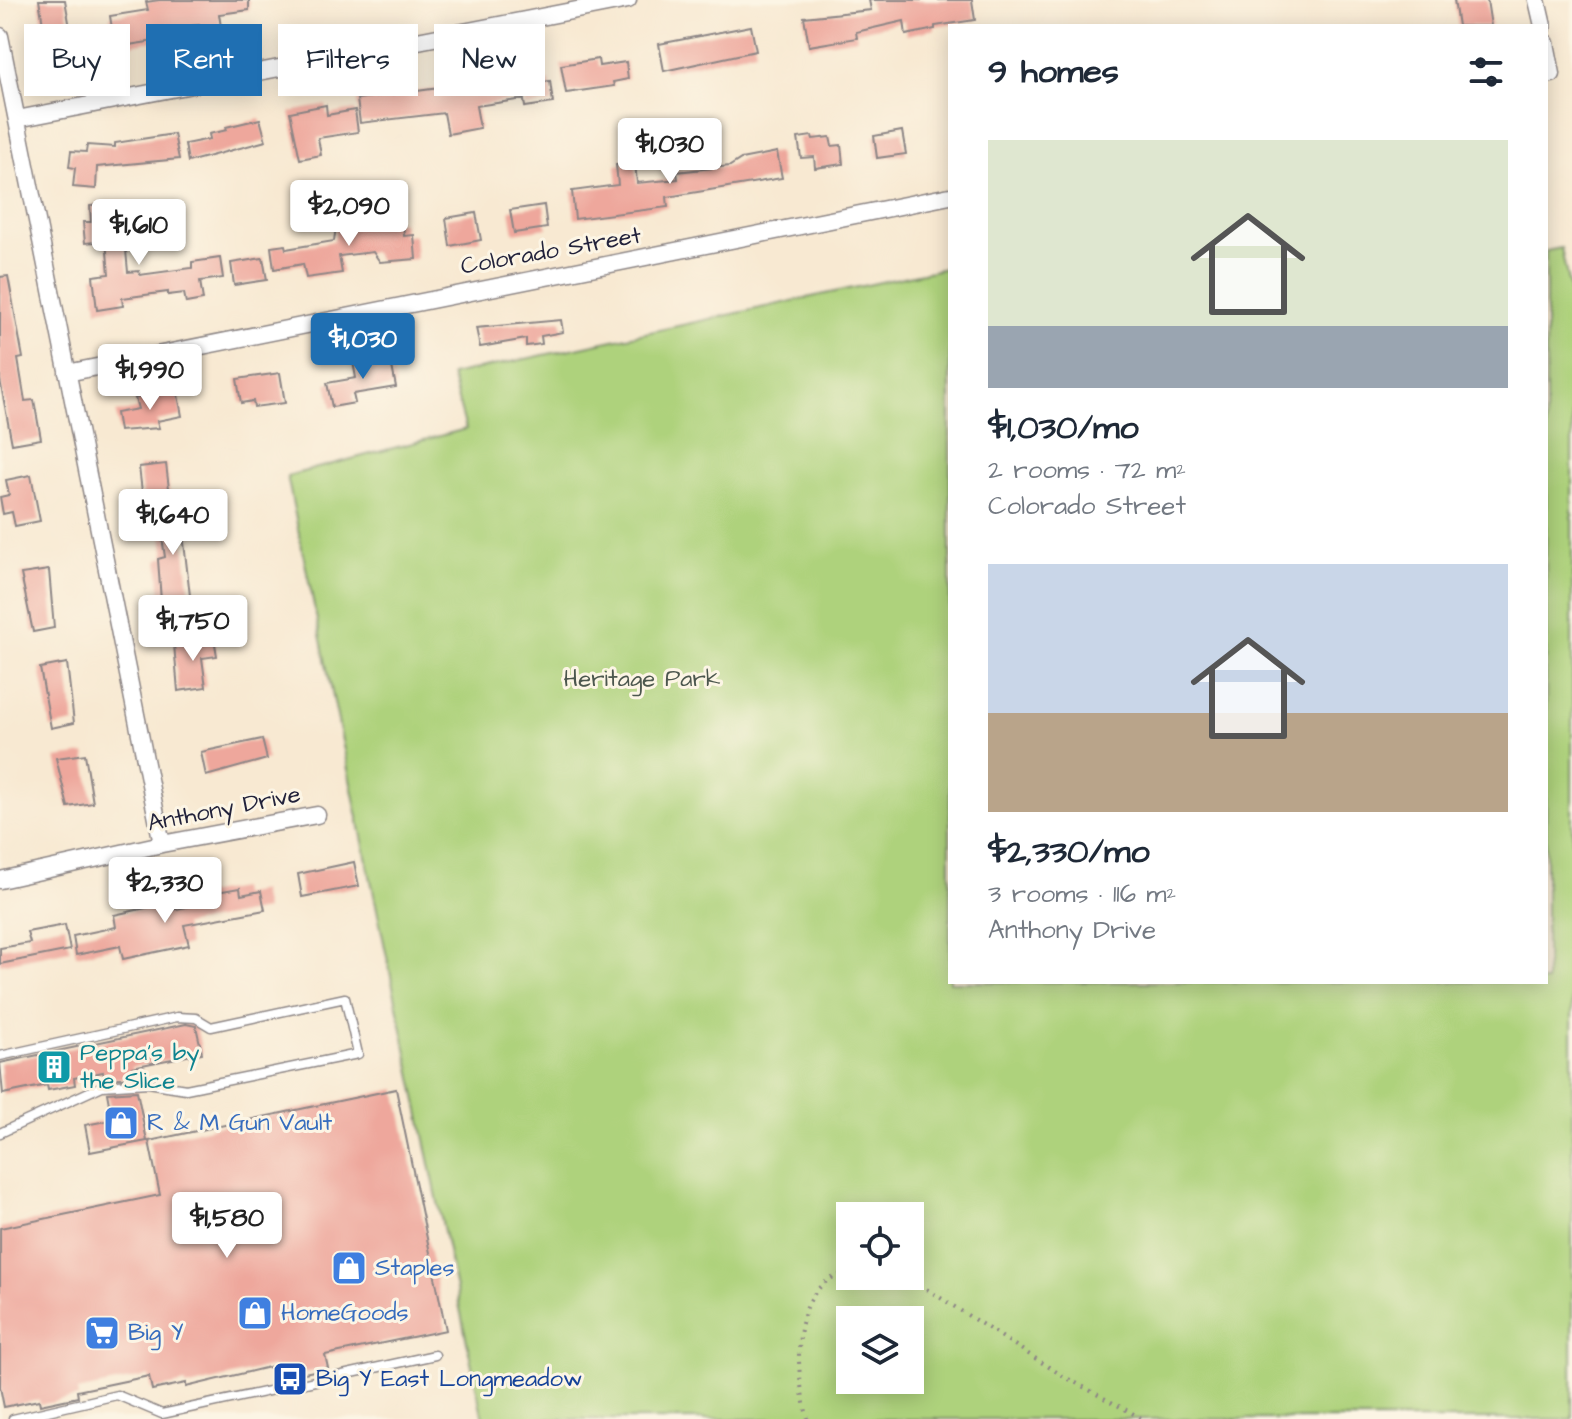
<!DOCTYPE html>
<meta charset="utf-8">
<style>
body{margin:0;font-family:"Architects Daughter",sans-serif;background:#f6f6f7;color:#1f2937;height:100vh;display:flex;flex-direction:column;font-size:30px;white-space:nowrap}
*{box-sizing:border-box;margin:0}
p{font-size:26px;color:#747a83}
.icon{flex:none;width:44px;height:44px;fill:none;stroke:currentColor;stroke-width:2;stroke-linecap:round;stroke-linejoin:round}
.map{position:relative;flex:1;overflow:hidden}
.details{position:absolute;left:948px;top:24px;width:600px;height:960px;display:flex;flex-direction:column;background:#fff;border-radius:0px;box-shadow:0 4px 20px #0003}
.details>*{flex:none}
.banner{position:absolute;left:24px;top:24px;width:760px;height:72px;display:flex;gap:16px}
.controls{position:absolute;left:836px;top:1202px;display:grid;gap:16px}
.controls a{display:grid;place-items:center;width:88px;height:88px;border-radius:0px;background:#fff;box-shadow:0 4px 20px #0003;font-size:40px}
.price{position:absolute;translate:-50% -68px;padding:0 18px;border-radius:8px;background:#fff;color:#222;font-size:26px;line-height:52px;filter:drop-shadow(0 2px 4px #0008)}
.price::after{content:'';position:absolute;left:50%;top:48px;width:24px;height:18px;margin-left:-12px;background:inherit;clip-path:polygon(0 0,100% 0,50% 100%)}
.price.on{background:#1f6fb2;color:#fff}
ul{padding:0;list-style:none}
li{display:grid;align-content:center;gap:16px;height:424px;padding:0 40px}
li span{display:grid;place-items:center;height:248px;border-radius:0px;color:#555}
li>.icon{margin-inline-start:auto}
span .icon{width:144px;height:144px;fill:#fffc;stroke-width:1}
li b{font-size:34px}
h2{display:flex;justify-content:space-between;align-items:center;height:96px;padding:0 40px;font-size:34px}
.chip{padding:0 28px;border-radius:0px;background:#fff;box-shadow:0 4px 20px #0003;font-size:28px;line-height:72px}
.chip.on{background:#1f6fb2;color:#fff}
.map>svg:first-child{display:block}
</style>
<div class="map">
<svg width="1572" height="1419" viewBox="0 0 1572 1419">
<rect width="100%" height="100%" fill="#fcf5e5"/>
<filter id="ink" filterUnits="userSpaceOnUse"><feTurbulence type="fractalNoise" baseFrequency=".0125" numOctaves="2"/><feDisplacementMap in="SourceGraphic" scale="16" xChannelSelector="R" yChannelSelector="G"/><feConvolveMatrix kernelMatrix="1 2 1 2 8 2 1 2 1" color-interpolation-filters="sRGB"/></filter>
<filter id="wash" filterUnits="userSpaceOnUse"><feTurbulence type="fractalNoise" baseFrequency=".006" numOctaves="4" result="noise"/><feDisplacementMap in="SourceGraphic" scale="32" xChannelSelector="R" yChannelSelector="G"/><feGaussianBlur stdDeviation="1.8" result="paint"/><feColorMatrix in="noise" values="0 0 0 0 0 0 0 0 0 0 0 0 0 0 0 0 0 1.4 0 .05"/><feComposite in="paint" operator="in"/></filter>
<g filter="url(#wash)">
<rect width="100%" height="100%" fill="#f8e9d2"/>
<path fill="#aed27c" stroke="#687a5c" stroke-width="2" fill-rule="evenodd" d="M 1561,248 L 1572,301 L 1572,1419 L 483,1419 L 287,476 L 466,429 L 451,375 L 950,267 L 950,982 L 1546,982 L 1546,251 ZM 850,1216 L 910,1216 L 910,1276 L 850,1276 ZM 850,1320 L 910,1320 L 910,1380 L 850,1380 Z"/>
<g id="blocks">
<path fill="#eea79c" d="M 39,0 L 65,0 L 74,50 L 48,54 Z
M 159,0 L 249,0 L 249,10 L 219,14 L 221,27 L 199,30 L 199,25 L 154,31 L 155,41 L 122,46 L 121,40 L 114,41 L 110,16 L 148,10 L 146,2 Z
M 869,0 L 972,0 L 975,20 L 935,26 L 935,29 L 906,35 L 904,21 L 856,32 L 857,38 L 809,46 L 804,17 L 871,10 Z
M 1454,0 L 1487,0 L 1491,26 L 1458,26 Z
M 751,26 L 756,51 L 664,71 L 659,44 Z
M 598,59 L 599,66 L 626,62 L 628,79 L 613,82 L 614,86 L 566,93 L 561,65 Z
M 520,73 L 522,85 L 550,81 L 553,103 L 525,107 L 523,94 L 524,99 L 476,106 L 480,128 L 448,134 L 444,113 L 360,123 L 357,99 L 447,87 L 447,92 L 483,86 L 482,79 Z
M 326,105 L 327,115 L 355,110 L 358,132 L 318,138 L 321,155 L 300,159 L 290,112 Z
M 260,119 L 266,141 L 188,162 L 185,144 L 210,139 L 209,134 L 227,130 L 226,127 Z
M 902,131 L 906,154 L 877,158 L 874,136 Z
M 174,134 L 179,159 L 97,167 L 96,189 L 73,187 L 75,168 L 69,167 L 71,151 L 86,152 L 87,145 L 115,147 L 115,143 Z
M 812,136 L 813,139 L 830,137 L 832,146 L 841,145 L 843,164 L 815,168 L 814,157 L 801,158 L 798,138 Z
M 777,152 L 782,178 L 667,197 L 668,207 L 575,219 L 572,191 L 618,185 L 616,165 L 635,163 L 637,183 L 678,179 L 677,172 L 730,166 L 741,159 Z
M 113,203 L 114,219 L 123,218 L 128,272 L 139,271 L 140,275 L 192,268 L 192,262 L 220,258 L 223,278 L 200,281 L 203,300 L 186,303 L 184,293 L 168,295 L 168,292 L 122,298 L 123,306 L 97,310 L 93,276 L 109,274 L 106,241 L 85,243 L 83,222 L 91,222 L 90,206 Z
M 544,205 L 547,228 L 514,233 L 510,210 Z
M 476,213 L 481,240 L 450,246 L 446,218 Z
M 373,221 L 373,224 L 403,222 L 404,236 L 414,235 L 416,259 L 380,262 L 373,252 L 339,256 L 342,273 L 306,278 L 303,264 L 274,269 L 271,247 L 285,245 L 286,249 L 334,241 L 336,227 Z
M 263,258 L 267,280 L 234,285 L 231,263 Z
M 8,276 L 23,358 L 18,359 L 25,401 L 34,400 L 41,439 L 12,444 L 0,380 L 0,277 Z
M 561,320 L 563,332 L 541,336 L 542,344 L 526,346 L 526,339 L 480,347 L 476,328 Z
M 390,356 L 396,387 L 353,394 L 355,403 L 332,407 L 327,383 L 356,378 L 353,362 Z
M 280,373 L 285,403 L 254,407 L 253,401 L 241,403 L 237,379 Z
M 177,390 L 182,416 L 157,421 L 159,428 L 119,431 L 116,413 L 138,409 L 135,398 Z
M 166,464 L 171,505 L 144,508 L 139,467 Z
M 31,475 L 40,521 L 15,526 L 12,512 L 3,514 L 0,497 L 9,495 L 6,480 Z
M 180,507 L 190,596 L 161,601 L 158,559 L 165,557 L 158,510 Z
M 49,570 L 54,628 L 33,632 L 21,574 Z
M 214,638 L 217,656 L 202,658 L 206,687 L 178,691 L 174,644 Z
M 67,663 L 74,723 L 51,728 L 40,668 Z
M 262,739 L 267,759 L 206,776 L 201,752 Z
M 85,754 L 93,803 L 68,807 L 56,758 Z
M 354,862 L 359,886 L 302,897 L 298,874 Z
M 240,888 L 241,895 L 261,891 L 265,910 L 184,925 L 189,945 L 123,959 L 120,946 L 76,955 L 73,936 L 116,927 L 114,915 L 164,904 L 166,911 L 207,903 L 205,894 Z
M 65,925 L 70,950 L 0,964 L 0,948 L 30,943 L 27,932 Z
M 186,1024 L 196,1026 L 202,1053 L 132,1067 L 134,1077 L 105,1079 L 103,1072 L 74,1078 L 75,1085 L 48,1090 L 47,1085 L 3,1094 L 0,1063 Z
M 396,1089 L 446,1330 L 325,1355 L 328,1368 L 276,1379 L 273,1366 L 186,1387 L 186,1383 L 152,1390 L 149,1376 L 77,1391 L 78,1397 L 40,1405 L 39,1400 L 4,1407 L 0,1387 L 0,1228 L 160,1195 L 149,1141 Z
M 137,1091 L 147,1141 L 90,1152 L 85,1125 L 112,1120 L 107,1093 Z"/>
</g>
</g>
<g filter="url(#ink)">
<use href="#blocks" fill-opacity="0" stroke="#8d8686" stroke-width="2"/>
<g fill="none" stroke-linecap="round" stroke-linejoin="round">
<defs>
<path id="lane" d="M 0,1056 L 177,1017 L 196,1018 L 211,1027 L 345,998 L 358,1054 L 186,1089 L 148,1083 L 102,1086 L 0,1133
M 13,1419 L 117,1395 L 162,1414 L 435,1355"/>
<path id="street" d="M 1537,0 L 1543,26
M 0,36 L 162,844
M 1546,43 L 1552,74 L 1546,75
M 17,119 L 628,0
M 67,373 L 950,196
M 0,880 L 162,844 L 317,815"/>
</defs>
<use href="#lane" stroke="#8d8686" stroke-width="11"/>
<use href="#street" stroke="#8d8686" stroke-width="19"/>
<path stroke="#8d8686" stroke-width="4" stroke-dasharray="2 6" stroke-linecap="butt" d="M 889,1276 L 925,1288 L 1063,1376 L 1143,1419
M 808,1419 C 795,1374 787,1282 850,1272"/>
<use href="#lane" stroke="#fff" stroke-width="8"/>
<use href="#street" stroke="#fff" stroke-width="16"/>
</g>
</g>
<defs>
<symbol id="building-square" viewBox="-11 -11 22 22"><rect x="-9" y="-9" width="18" height="18" rx="4" fill="#0f9aa8" stroke="#fcf5e5"/><path d="M-4-6H4V6H1V3H-1V6H-4ZM-2.5-4.3h1.7v1.8h-1.7ZM.8-4.3h1.7v1.8H.8ZM-2.5-1h1.7V.8h-1.7ZM.8-1h1.7V.8H.8Z" fill="#fff"/></symbol>
<symbol id="shop-square" viewBox="-11 -11 22 22"><rect x="-9" y="-9" width="18" height="18" rx="4" fill="#3f7fe0" stroke="#fcf5e5"/><path d="M-5-2.5h2.3a2.7 3.5 0 0 1 5.4 0H5L5.5 6h-11ZM-1.5-2.5h3a1.5 2.3 0 0 0-3 0Z" fill="#fff"/></symbol>
<symbol id="supermarket-square" viewBox="-11 -11 22 22"><rect x="-9" y="-9" width="18" height="18" rx="4" fill="#3f7fe0" stroke="#fcf5e5"/><path d="M-6-5.5h2.5l.6 2H6L4.5 2H-2.5L-4.4-4H-6ZM-1.5 3.2a1.3 1.3 0 1 0 .1 0ZM3 3.2a1.3 1.3 0 1 0 .1 0Z" fill="#fff"/></symbol>
<symbol id="bus-square" viewBox="-11 -11 22 22"><rect x="-9" y="-9" width="18" height="18" rx="4" fill="#1a4fb4" stroke="#fcf5e5"/><path d="M-5-6H5V4H4V6H2V4H-2V6H-4V4H-5ZM-3.5-4V0h7V-4ZM-3.5 1.2v1.5H-2V1.2ZM2 1.2v1.5H3.5V1.2Z" fill="#fff"/></symbol>
</defs>
<g fill-rule="evenodd">
<use href="#building-square" x="34" y="1047" width="40" height="40"/>
<use href="#shop-square" x="101" y="1103" width="40" height="40"/>
<use href="#shop-square" x="329" y="1248" width="40" height="40"/>
<use href="#shop-square" x="235" y="1293" width="40" height="40"/>
<use href="#supermarket-square" x="82" y="1313" width="40" height="40"/>
<use href="#bus-square" x="270" y="1359" width="40" height="40"/>
</g>
<g text-anchor="middle" dominant-baseline="central" stroke-width="6" stroke-linejoin="round" paint-order="stroke">
<g font-size="24" fill="#22223b" stroke="#fcf5e5">
<text transform="translate(551 251) rotate(-10)">Colorado Street</text>
<text transform="translate(224 809) rotate(-11)">Anthony Drive</text>
</g>
<g font-size="24" fill="#4c574e" stroke="#fcf5e5">
<text x="642" y="679">Heritage Park</text>
</g>
<g font-size="24" fill="#0d838f" stroke="#fcf5e5" text-anchor="start">
<text x="80" y="1053">Peppa's by<tspan x="80" dy="28">the Slice</tspan></text>
</g>
<g font-size="24" fill="#366cbe" stroke="#fcf5e5" text-anchor="start">
<text x="147" y="1123">R &amp; M Gun Vault</text>
<text x="375" y="1268">Staples</text>
<text x="281" y="1313">HomeGoods</text>
<text x="128" y="1333">Big Y</text>
</g>
<g font-size="24" fill="#164399" stroke="#fcf5e5" text-anchor="start">
<text x="316" y="1379">Big Y East Longmeadow</text>
</g>
</g>
</svg>
<div class="controls">
<a><svg class="icon" aria-label="locate" viewBox="0 0 24 24"><circle cx="12" cy="12" r="6"/><path d="M12 2v4M12 18v4M2 12h4M18 12h4"/></svg></a>
<a><svg class="icon" aria-label="layers" viewBox="0 0 24 24"><path d="M12 4l9 5-9 5-9-5zM3 14l9 5 9-5"/></svg></a>
</div>
<b class="price" style="left:670px;top:186px">$1,030</b>
<b class="price" style="left:349px;top:248px">$2,090</b>
<b class="price" style="left:139px;top:267px">$1,610</b>
<b class="price on" style="left:363px;top:381px">$1,030</b>
<b class="price" style="left:150px;top:412px">$1,990</b>
<b class="price" style="left:173px;top:557px">$1,640</b>
<b class="price" style="left:193px;top:663px">$1,750</b>
<b class="price" style="left:165px;top:925px">$2,330</b>
<b class="price" style="left:227px;top:1260px">$1,580</b>
<div class="banner">
<a class="chip">Buy</a>
<a class="chip on">Rent</a>
<a class="chip">Filters</a>
<a class="chip">New</a>
</div>
<section class="details">
<h2>9 homes<svg class="icon" aria-label="filters" viewBox="0 0 24 24"><path d="M4 7h16M4 17h16"/><circle cx="9" cy="7" r="2"/><circle cx="15" cy="17" r="2"/></svg></h2>
<ul>
<li><span style="background:linear-gradient(#dfe7d0 75%,#9aa5b1 0)"><svg class="icon" aria-label="home" viewBox="0 0 24 24"><path d="M3 11l9-7 9 7M6 9v11h12V9"/></svg></span><div><b>$1,030/mo</b><p>2 rooms · 72 m²</p><p>Colorado Street</p></div></li>
<li><span style="background:linear-gradient(#c9d6e8 60%,#b9a48a 0)"><svg class="icon" aria-label="home" viewBox="0 0 24 24"><path d="M3 11l9-7 9 7M6 9v11h12V9"/></svg></span><div><b>$2,330/mo</b><p>3 rooms · 116 m²</p><p>Anthony Drive</p></div></li>
</ul>
</section>
</div>
